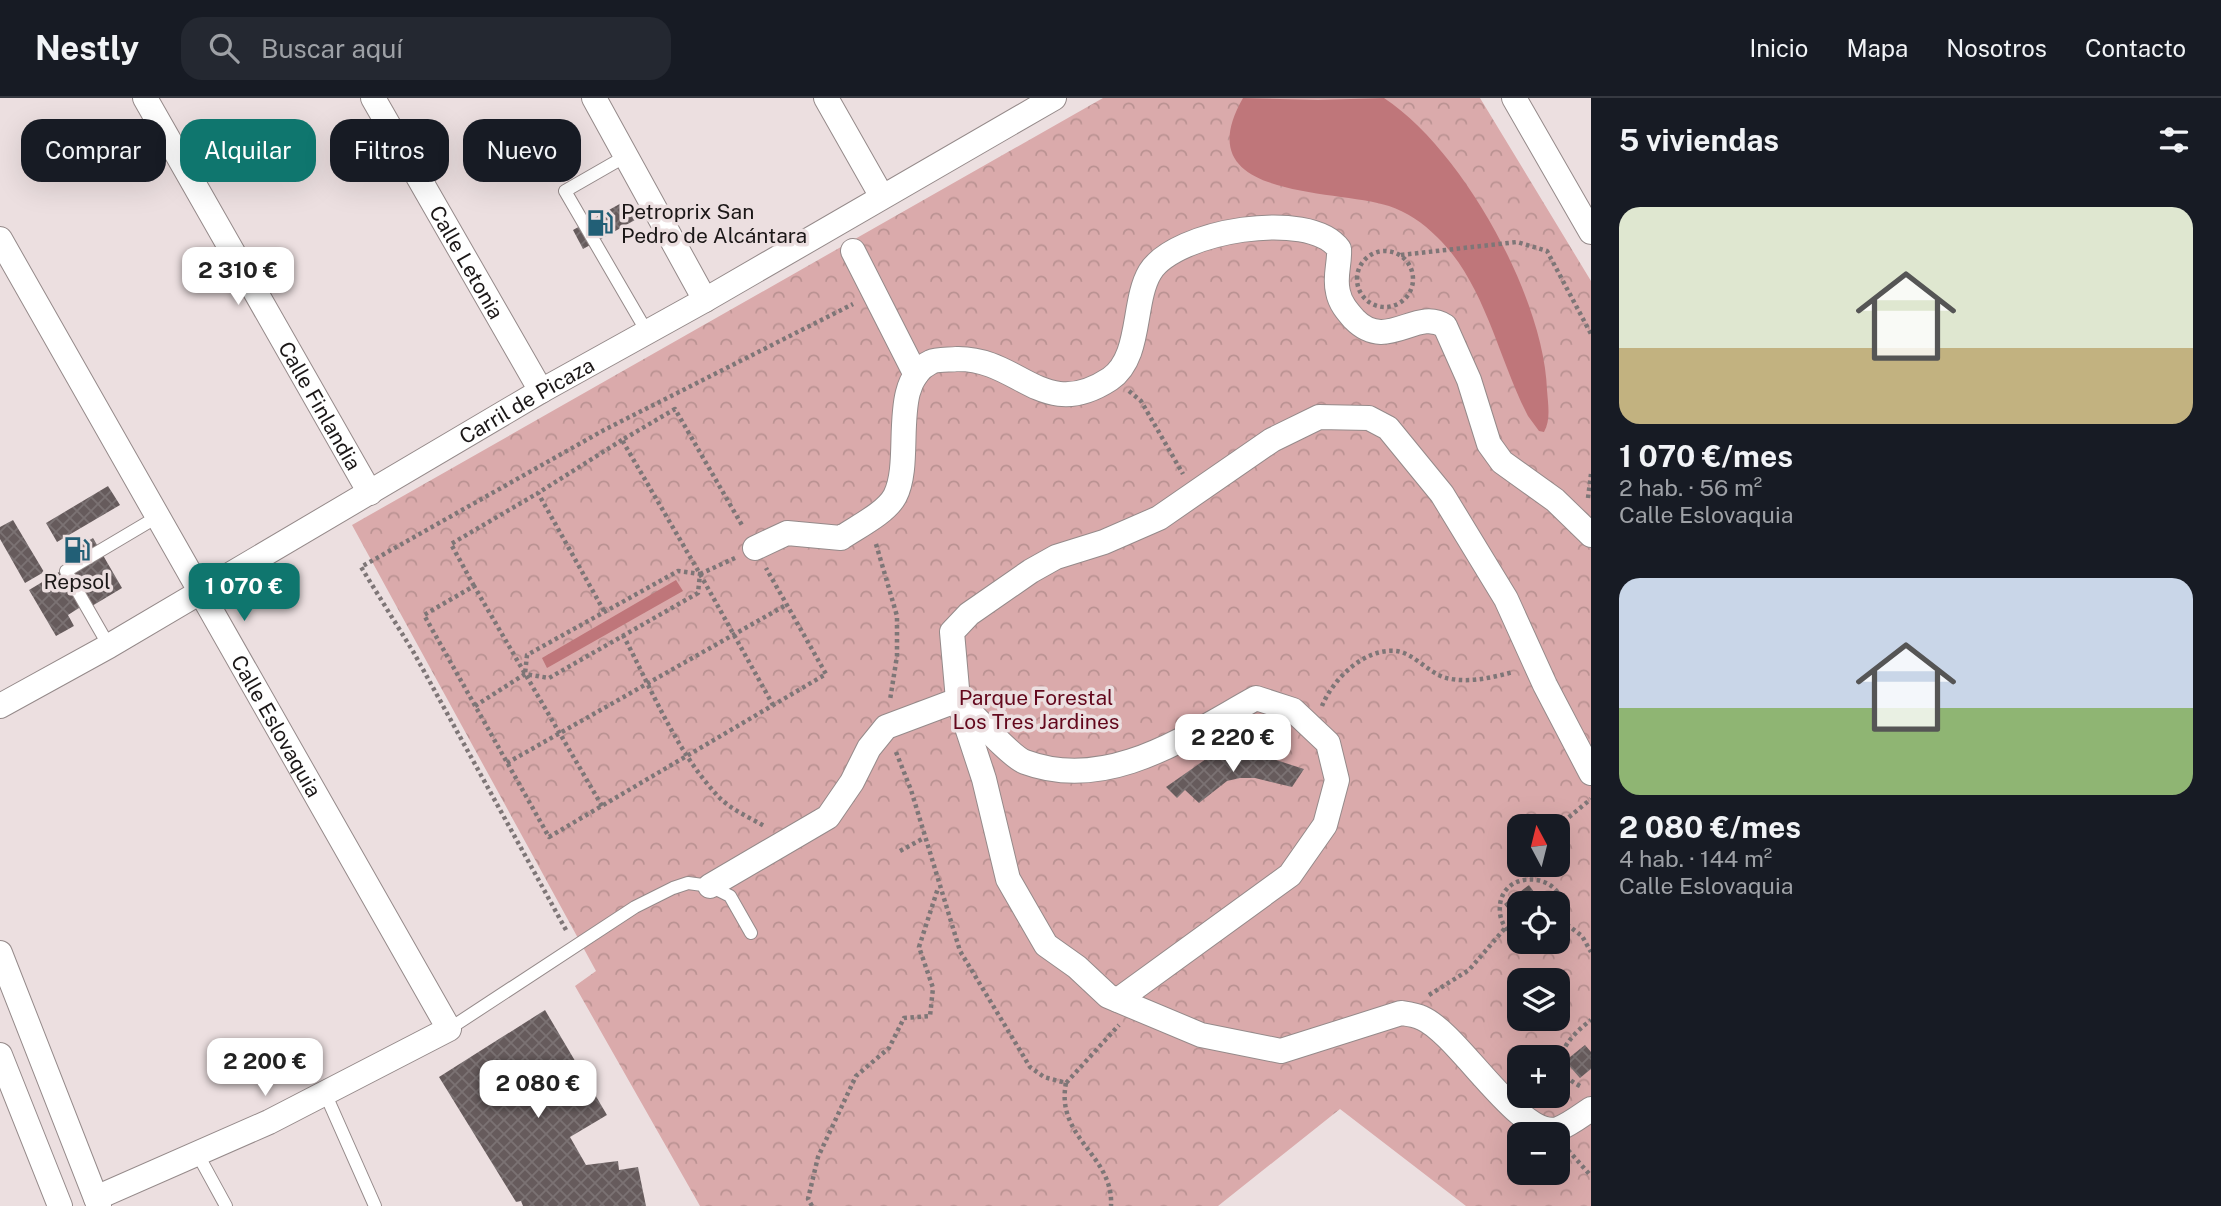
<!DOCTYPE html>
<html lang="es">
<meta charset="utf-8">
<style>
body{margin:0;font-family:"Public Sans",sans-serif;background:#242831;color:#f1f3f6;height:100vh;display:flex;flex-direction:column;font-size:26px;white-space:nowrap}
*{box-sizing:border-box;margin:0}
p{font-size:23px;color:#9ea1a6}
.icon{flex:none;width:38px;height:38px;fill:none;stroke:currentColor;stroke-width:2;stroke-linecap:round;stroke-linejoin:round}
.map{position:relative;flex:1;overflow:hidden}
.drawer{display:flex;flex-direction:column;background:#171b24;width:630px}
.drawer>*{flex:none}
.guide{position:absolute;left:21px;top:21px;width:665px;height:63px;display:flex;gap:14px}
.needle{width:46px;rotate:353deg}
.controls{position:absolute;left:1507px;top:716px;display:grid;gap:14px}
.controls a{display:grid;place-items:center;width:63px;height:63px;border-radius:14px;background:#171b24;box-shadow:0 7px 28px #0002;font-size:35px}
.price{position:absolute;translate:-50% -60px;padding:0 16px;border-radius:14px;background:#fff;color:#222;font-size:23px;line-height:46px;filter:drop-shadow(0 2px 4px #0008)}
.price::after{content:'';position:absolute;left:50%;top:42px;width:21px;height:16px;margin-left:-10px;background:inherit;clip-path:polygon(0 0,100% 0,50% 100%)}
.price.current{background:#0f766e;color:#fff}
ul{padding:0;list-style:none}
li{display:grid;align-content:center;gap:14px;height:371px;padding:0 28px}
li span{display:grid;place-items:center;height:217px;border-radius:21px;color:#555}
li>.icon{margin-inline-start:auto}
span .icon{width:126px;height:126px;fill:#fffc;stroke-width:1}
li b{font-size:30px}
h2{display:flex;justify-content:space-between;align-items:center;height:84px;padding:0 28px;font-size:30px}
.chip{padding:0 24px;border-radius:21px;background:#171b24;box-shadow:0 7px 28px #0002;font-size:24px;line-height:63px}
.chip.current{background:#0f766e;color:#fff}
header{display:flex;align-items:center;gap:42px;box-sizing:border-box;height:98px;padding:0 35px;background:#171b24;border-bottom:2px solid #363941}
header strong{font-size:33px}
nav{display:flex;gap:38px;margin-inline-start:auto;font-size:24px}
.search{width:490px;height:63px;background:#242831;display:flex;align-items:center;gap:18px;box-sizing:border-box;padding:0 24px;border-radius:21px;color:#9ea1a6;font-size:26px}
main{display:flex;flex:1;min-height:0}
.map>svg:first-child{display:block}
</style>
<header>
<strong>Nestly</strong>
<div class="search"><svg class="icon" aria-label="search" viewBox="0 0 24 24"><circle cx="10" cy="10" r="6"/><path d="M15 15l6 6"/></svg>Buscar aquí</div>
<nav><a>Inicio</a><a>Mapa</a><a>Nosotros</a><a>Contacto</a></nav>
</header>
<main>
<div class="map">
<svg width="1591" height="1108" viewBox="0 0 1591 1108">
<defs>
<pattern id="forest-crowns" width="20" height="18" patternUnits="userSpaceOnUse" patternTransform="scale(1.75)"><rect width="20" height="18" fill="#daaaab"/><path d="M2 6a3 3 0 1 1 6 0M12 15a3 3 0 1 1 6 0" fill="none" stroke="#ba9292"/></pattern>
<pattern id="building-cross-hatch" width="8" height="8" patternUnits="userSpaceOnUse" patternTransform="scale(1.75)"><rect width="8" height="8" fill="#665b5c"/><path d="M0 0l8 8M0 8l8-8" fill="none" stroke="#7b7273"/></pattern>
</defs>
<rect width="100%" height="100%" fill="#ecdfe0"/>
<path fill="url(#forest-crowns)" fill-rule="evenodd" d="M 1103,0 L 1480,0 L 1591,183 L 1591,1108 L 1466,1108 L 1340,1011 L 1218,1108 L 700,1108 L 575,888 L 596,873 L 352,427 ZM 1519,728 L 1558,728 L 1558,766 L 1519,766 ZM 1519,805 L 1558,805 L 1558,844 L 1519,844 ZM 1519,882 L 1558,882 L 1558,920 L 1519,920 ZM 1519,959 L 1558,959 L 1558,998 L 1519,998 ZM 1519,1036 L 1558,1036 L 1558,1074 L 1519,1074 Z"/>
<path fill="#bf767a" d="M 1243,0 L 1318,2 L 1384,0 C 1462,51 1544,199 1547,292 C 1548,306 1551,322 1544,334 L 1539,333 L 1528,318 C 1498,260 1485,185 1437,139 C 1423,125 1407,114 1389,108 C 1335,90 1184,103 1243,0 Z
M 676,482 L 683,493 L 547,570 L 542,560 Z"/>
<path fill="url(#building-cross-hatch)" d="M 625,103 L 635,122 L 583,151 L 573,132 Z
M 108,388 L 120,407 L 57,444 L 46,425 Z
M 13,422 L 44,474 L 25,485 L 0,441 L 0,429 Z
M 93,440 L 122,490 L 92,508 L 90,503 L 68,517 L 74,528 L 56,538 L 29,492 L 69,468 L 63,457 Z
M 1251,654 L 1304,671 L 1292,689 L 1255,680 L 1240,680 L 1227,683 L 1199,705 L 1185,692 L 1177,700 L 1166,689 L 1206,661 L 1223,656 Z
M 1529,787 L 1542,805 L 1519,805 L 1519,825 L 1504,806 Z
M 545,912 L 607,1017 L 570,1039 L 586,1067 L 618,1063 L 619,1072 L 638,1069 L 646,1108 L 523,1108 L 521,1103 L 516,1104 L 439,979 Z
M 1585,947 L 1591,954 L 1591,971 L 1580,980 L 1565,963 Z"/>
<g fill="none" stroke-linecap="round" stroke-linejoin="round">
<defs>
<path id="lane" d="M 626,58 L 565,93 L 647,234
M 109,548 L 66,473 L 157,419
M 449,931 L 635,809 L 673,790 L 688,785 L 710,788 L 730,798 L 751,835
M 325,995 L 375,1108
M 197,1055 L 226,1108"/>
<g id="street">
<path id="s1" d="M 145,0 L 370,395"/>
<path id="s2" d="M 373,0 L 541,293"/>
<path d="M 594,0 L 705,202"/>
<path d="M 826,0 L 881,97"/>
<path d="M 1514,0 L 1591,134"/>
<path id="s3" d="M 0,141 L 449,931 L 269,1024 L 96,1100"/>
<path d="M 853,153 L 916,277"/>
<path d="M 755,450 L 787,435 L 841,440 C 857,429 886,415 895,398 C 914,361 888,284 931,264 C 937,261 950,262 957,261 C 1020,260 1043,325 1110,281 C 1142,259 1132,204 1150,174 C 1175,133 1309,110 1339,151 C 1340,166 1334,179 1338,194 C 1340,205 1347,213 1354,221 C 1387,255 1416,209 1445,228 L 1469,282 L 1489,346 L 1502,364 L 1555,402 L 1591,437"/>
<path id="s4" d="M 0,608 L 109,548 L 541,293 L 705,202 L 1054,0"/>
<path d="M 710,788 L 828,719 L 852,684 L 869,650 L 886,629 L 958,602 L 984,681 L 1008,781 L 1046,847 L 1077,869 L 1108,898 L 1201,937 L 1281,953 L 1401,915 C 1408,916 1416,917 1422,920 C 1459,936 1520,1042 1558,1031 C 1569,1027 1582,1017 1591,1011"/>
<path d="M 0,855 L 99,1108"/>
<path d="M 1118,902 L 1290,777 L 1325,727 L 1337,682 L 1328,645 L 1293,612 L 1256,600 C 1187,638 1108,695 1025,664 C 1011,659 972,615 958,602 L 952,534 L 969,516 L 1031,473 L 1056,459 L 1104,444 L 1159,420 L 1272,342 L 1319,319 L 1369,320 L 1388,330 L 1442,396 L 1506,501 L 1545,587 L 1591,675"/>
<path d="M 0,957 L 60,1108"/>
</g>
</defs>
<use href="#lane" stroke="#958a8a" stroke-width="14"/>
<use href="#street" stroke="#958a8a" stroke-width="26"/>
<path stroke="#7e7677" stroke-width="4.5" stroke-dasharray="3.5 3.5" stroke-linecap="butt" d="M1357 181a28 28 0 1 1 56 0a28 28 0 1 1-56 0Z
M 1401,157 L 1517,144 L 1547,153 L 1591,236
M 1129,293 L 1141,303 L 1183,376
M 1588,400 L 1591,376
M 876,446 L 897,518 L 897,558 L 890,602
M 735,460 L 700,476 L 622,342 L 675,311 L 743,429
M 700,476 L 773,607
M 474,488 L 451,446 L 538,395
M 604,513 L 538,395 L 622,342
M 623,537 C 651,590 675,651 716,696 C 729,711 749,719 766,729
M 475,608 L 525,576 L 549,580 L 698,495 L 700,476 L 678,473 L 527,557 L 525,576
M 1322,608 C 1333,581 1364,550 1396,553 C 1413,555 1427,573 1443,579 C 1465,586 1491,580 1513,574
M 896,654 L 911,692 L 960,853 L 1030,969 L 1044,979 L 1066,985 L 1119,927
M 507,665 L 786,507
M 602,708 L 474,488 L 424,517 L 549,739 L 826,576 L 766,470
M 1558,728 L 1591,701
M 900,753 L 924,740
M 1528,766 L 1530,780
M 1561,822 L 1582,838 L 1591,854
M 566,832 L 414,555 L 361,469 L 604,332 L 853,206
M 1519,840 C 1509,836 1501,826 1500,815 C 1495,763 1584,774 1558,830
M 1429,897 L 1469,872 L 1506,829
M 1066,985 C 1055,1040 1114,1057 1111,1108
M 1580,988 C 1542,969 1568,939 1591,922
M 1568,1052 L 1591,1078
M 812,1108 L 808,1101 L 818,1059 L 856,978 L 889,950 L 904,920 L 930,918 L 933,890 L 919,849 L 938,790"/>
<use href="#lane" stroke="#fff" stroke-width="12"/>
<use href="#street" stroke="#fff" stroke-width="24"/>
</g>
<defs>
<symbol id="fuel-bare" viewBox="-9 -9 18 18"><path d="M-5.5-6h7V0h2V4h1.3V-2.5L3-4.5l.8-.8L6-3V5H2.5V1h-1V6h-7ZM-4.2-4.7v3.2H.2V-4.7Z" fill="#225f76" stroke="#ecdfe0" stroke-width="2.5" paint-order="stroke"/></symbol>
</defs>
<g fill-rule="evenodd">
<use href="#fuel-bare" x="581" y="106" width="38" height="38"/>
<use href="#fuel-bare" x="58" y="433" width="38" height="38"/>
</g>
<g text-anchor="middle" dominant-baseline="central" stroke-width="7" stroke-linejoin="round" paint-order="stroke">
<g font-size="21" fill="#1b1717" stroke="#ecdfe0" text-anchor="start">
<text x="621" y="113">Petroprix San<tspan x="621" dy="24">Pedro de Alcántara</tspan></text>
<text x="77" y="483" text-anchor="middle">Repsol</text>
</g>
<g font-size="21" fill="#1b1717" stroke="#ecdfe0">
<text stroke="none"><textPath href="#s2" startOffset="189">Calle Letonia</textPath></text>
<text stroke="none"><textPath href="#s4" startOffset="609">Carril de Picaza</textPath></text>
<text stroke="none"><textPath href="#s1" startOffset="354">Calle Finlandia</textPath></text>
<text stroke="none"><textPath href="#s3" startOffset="560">Calle Eslovaquia</textPath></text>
</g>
<g font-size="21" fill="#63071c" stroke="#ecdfe0">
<text x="1036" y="599">Parque Forestal<tspan x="1036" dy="24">Los Tres Jardines</tspan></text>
</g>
</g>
</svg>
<div class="controls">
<a><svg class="needle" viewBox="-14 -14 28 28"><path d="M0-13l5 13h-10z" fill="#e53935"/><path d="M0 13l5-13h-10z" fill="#9ea1a6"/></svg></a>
<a><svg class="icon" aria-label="locate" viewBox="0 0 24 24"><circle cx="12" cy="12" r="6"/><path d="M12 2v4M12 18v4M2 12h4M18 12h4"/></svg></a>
<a><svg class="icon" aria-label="layers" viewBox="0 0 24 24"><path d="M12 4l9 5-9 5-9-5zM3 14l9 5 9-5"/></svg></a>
<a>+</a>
<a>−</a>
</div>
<b class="price" style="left:238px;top:209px">2 310 €</b>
<b class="price current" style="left:244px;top:525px">1 070 €</b>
<b class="price" style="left:1233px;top:676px">2 220 €</b>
<b class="price" style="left:265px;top:1000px">2 200 €</b>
<b class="price" style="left:538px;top:1022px">2 080 €</b>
<div class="guide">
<a class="chip">Comprar</a>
<a class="chip current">Alquilar</a>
<a class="chip">Filtros</a>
<a class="chip">Nuevo</a>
</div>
</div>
<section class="drawer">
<h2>5 viviendas<svg class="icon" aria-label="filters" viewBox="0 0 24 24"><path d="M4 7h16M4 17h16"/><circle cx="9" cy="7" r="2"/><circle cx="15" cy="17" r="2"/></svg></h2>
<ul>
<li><span style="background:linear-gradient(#dfe7d0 65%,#c2b280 0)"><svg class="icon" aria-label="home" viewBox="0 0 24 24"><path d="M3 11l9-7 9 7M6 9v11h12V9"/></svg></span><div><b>1 070 €/mes</b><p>2 hab. · 56 m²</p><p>Calle Eslovaquia</p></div></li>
<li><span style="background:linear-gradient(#c9d6e8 60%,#8fb573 0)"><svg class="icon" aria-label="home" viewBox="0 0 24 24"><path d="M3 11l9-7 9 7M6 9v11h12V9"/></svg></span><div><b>2 080 €/mes</b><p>4 hab. · 144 m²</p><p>Calle Eslovaquia</p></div></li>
</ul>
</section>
</main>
